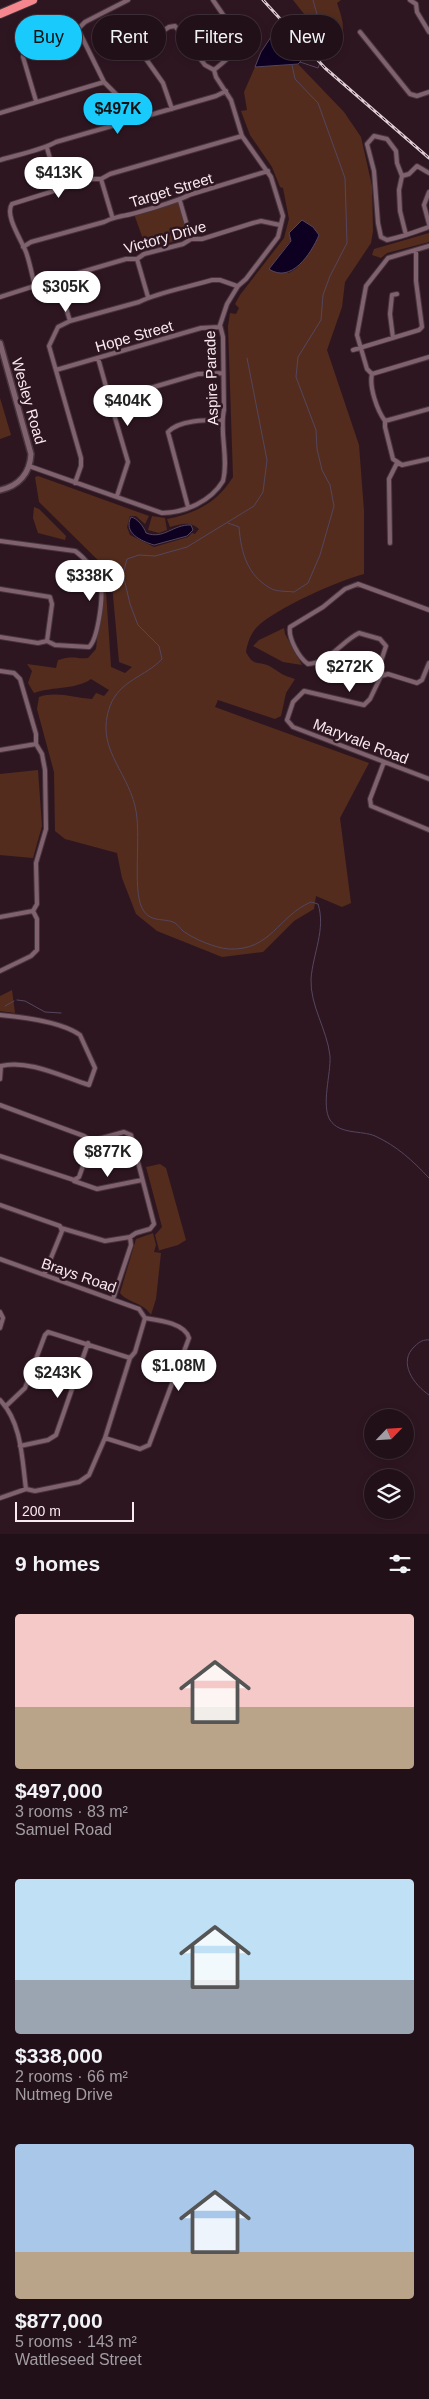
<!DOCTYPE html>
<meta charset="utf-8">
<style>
body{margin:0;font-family:Helvetica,sans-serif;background:#2e1e26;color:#f1f3f6;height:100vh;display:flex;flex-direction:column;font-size:19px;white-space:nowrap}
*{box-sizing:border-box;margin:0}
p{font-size:16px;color:#a29da2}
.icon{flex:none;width:28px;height:28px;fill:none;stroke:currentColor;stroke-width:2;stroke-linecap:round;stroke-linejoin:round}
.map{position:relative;height:1534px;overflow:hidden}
.panel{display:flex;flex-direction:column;background:#221019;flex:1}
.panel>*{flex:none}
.hud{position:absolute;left:15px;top:15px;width:400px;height:45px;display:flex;gap:10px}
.needle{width:32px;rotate:65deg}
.fabs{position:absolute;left:364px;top:1409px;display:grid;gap:10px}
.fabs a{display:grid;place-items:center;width:50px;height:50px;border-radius:50%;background:#221019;box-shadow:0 2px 8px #0003,0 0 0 1px #3f3038;font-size:25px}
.scale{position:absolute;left:15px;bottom:12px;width:119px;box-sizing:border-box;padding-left:5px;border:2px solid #fae9f0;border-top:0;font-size:14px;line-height:18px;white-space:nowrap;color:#fae9f0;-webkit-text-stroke:4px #2e1621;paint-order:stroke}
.price{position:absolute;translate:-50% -42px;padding:0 11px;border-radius:18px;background:#fff;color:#222;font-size:16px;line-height:32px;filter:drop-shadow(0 1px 2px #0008)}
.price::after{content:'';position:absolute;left:50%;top:30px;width:15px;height:11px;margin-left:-8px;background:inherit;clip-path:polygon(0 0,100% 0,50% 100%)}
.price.selected{background:#19cafc;color:#111}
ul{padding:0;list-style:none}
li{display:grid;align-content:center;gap:10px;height:265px;padding:0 15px}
li span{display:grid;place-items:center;height:155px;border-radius:5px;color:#555}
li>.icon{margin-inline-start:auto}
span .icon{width:90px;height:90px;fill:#fffc;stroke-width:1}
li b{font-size:21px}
h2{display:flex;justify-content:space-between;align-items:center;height:60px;padding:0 15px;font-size:21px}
.tag{padding:0 18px;border-radius:22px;background:#221019;box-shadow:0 2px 8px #0003,0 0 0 1px #3f3038;font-size:18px;line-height:45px}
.tag.selected{background:#19cafc;color:#111}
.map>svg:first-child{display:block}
</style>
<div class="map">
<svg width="429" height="1534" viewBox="0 0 429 1534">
<rect width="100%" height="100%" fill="#2e1621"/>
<path fill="#532c1d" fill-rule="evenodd" d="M 293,0 L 341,0 L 337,3 C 344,24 347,32 334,52 Z
M 298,64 L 344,112 L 361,137 L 372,186 L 373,231 L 371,243 L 345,282 L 342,307 L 327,350 L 359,445 L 364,511 L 364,574 C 338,581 276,608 257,627 C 251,633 247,644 246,652 C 254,668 259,660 271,667 C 282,674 282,675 295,679 L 286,693 L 281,716 L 275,719 L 218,700 L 215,707 L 369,763 L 340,818 L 351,903 L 342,907 L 316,896 L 314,909 L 294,921 L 263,952 L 222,957 L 157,931 L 136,914 L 122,878 L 117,853 L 65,839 L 55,831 L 54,772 L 37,709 L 39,697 C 56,691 75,698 92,699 L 96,693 L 104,696 L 109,690 L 91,679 C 75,690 54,686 34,693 L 28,683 L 32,671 L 27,664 L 56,668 L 58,660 C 75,655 73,659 88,658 L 96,649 L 102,590 L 100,579 L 76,550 L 77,548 L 105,576 L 111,667 L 125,673 L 132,667 L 119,662 L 111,573 L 39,502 L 35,477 L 38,476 L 149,516 L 145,524 L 136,516 L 130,516 L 127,527 L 130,535 L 154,547 L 188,537 L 192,533 L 195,534 L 199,529 C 190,521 182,524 170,527 L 167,519 C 196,513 217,503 233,477 L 228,326 L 230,313 L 236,314 L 239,308 L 235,304 L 240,295 L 284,238 L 289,219 L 283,188 L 280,187 L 272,167 L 250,135 L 241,111 L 247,110 L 244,92 L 255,67 ZM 319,236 L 297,268 L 289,273 L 269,269 L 291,240 Z
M 178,201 L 190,236 L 147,250 L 134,214 Z
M 429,233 L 429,242 L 387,253 L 381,258 L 372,255 L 374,249 Z
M 0,398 L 11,435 L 0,439 Z
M 34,507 L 39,509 L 66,536 L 65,540 L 38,533 L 33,518 Z
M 152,516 L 165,518 L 167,530 L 159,533 L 148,530 Z
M 284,628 L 285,634 L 302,665 L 283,662 L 253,646 L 259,640 Z
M 38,770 L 42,826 L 33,858 L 0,855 L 0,774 Z
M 12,990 L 15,1013 L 0,1011 L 0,996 Z
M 160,1164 L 166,1168 L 186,1240 L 178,1245 L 157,1251 L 159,1250 L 155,1235 L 162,1227 L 146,1167 Z
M 153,1233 L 156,1245 L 154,1252 L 161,1253 L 156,1299 L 151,1315 C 143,1302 128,1303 120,1293 L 136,1239 Z"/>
<path fill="#0d0021" stroke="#54465f" d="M 273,34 L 301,61 L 298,64 L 255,67 L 261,52 Z
M 302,220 L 313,227 L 319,235 C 311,254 291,284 269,269 L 291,241 L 289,233 Z
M 131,517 C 137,518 144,527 146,533 C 164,540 173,524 191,525 L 193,530 L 187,536 L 154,545 C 141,541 123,533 131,517 Z"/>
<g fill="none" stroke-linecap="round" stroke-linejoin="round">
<path stroke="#54465f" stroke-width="1" d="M 300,62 L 318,68 L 326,47 L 313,0
M 247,358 L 267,460 L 263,492 L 254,506 L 187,547 L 155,556 L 139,555 L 127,559 L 123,574 L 130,604 L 138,625 L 159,646 L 162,659 C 145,677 120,680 110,706 C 95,747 126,769 135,806 C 142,833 132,888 142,908 C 150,924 164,917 175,923 C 178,925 180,928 183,931 C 194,939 215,948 229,949 C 271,951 278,916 311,902 L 318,904 C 326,929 313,953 311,979 C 310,1006 327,1029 330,1056 C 331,1074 321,1105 330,1120 C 340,1135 361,1130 375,1136 C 397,1146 413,1161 429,1178
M 228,523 L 239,527 C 241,552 247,575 270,588 C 276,592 287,591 294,592 L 308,583 L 320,555 L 334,506 L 330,485 L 322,470 L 317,449 L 316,430 L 296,377 L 298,357 L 321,320 L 323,295 L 330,276 L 347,243 L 345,178 L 318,103 L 295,79 L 292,65
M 17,1000 L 25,1001 L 45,1012 L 61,1013
M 5,1006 L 14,1001
M 429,1340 C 424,1339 419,1342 415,1346 C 397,1362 414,1385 429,1395"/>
<defs>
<path id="minor" d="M 213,0 L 239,38 L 226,60 L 214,70
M 410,0 L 416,4 L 417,12 L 429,32
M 78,29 L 104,82 L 117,95 L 125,121
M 360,32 L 410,94 L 417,96 L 429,92
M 36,101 L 23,57 L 24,52 L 69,31 L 78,29 L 85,22 L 128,0
M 172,109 L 163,83 L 141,52 L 140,48 L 143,44 L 169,27 L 175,26 L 205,65 L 214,70
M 0,113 L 104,82
M 47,148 L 59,189
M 0,160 C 17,155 42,150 56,142 L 216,96 L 226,91
M 402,176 L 409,174 L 417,166 L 429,173
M 101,179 L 112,216
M 429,192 L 424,205 L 429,224
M 180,201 L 191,239
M 406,235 L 400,211 L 399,190 L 402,176 L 397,163 L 396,151 L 387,139 L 374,136 L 367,144 L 374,171 L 378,223 L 381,237 L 387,240 C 402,237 415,232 429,227
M 429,246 L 388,258 L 366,286 L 357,335 L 367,369 L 372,374 C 369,387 377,410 385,421 L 385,427 L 393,459 L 402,465 L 429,459
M 23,247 L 31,242 L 104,222 C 111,218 114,218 122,216 C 135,214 178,201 189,195 L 268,171
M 137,259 L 148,297
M 58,282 L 70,321
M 35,287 C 32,275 30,263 26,252 C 22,241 4,215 12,204 L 92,179 L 101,179 L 110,174 L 242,136
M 0,297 L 47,282 L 58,282 L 68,276 L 126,259 L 137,259 L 144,254 L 183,244 L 191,239 L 202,239 L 253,223 L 261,221 L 280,225
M 393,338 L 390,314 L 392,295 L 397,294
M 353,350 L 419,330 L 422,327 L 416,281 L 416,250
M 98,358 L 107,390 L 113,399 L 113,411 L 128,462 L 117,496
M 56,370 L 201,328 L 220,327
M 372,374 L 429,357
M 113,399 L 198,374 L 223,373
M 385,421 L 429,409
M 29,466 L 162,513 C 185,513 211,501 223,481 C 229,458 219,432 224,410 L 223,337 L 220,325 L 227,304 L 238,286 L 246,279 L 278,237 L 283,216 L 271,177 L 242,136 L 231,100 L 216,77 L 214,70
M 75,483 L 81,466 L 81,458 L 49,346 L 58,327 L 70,321 L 139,302 C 159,292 189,287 212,280 L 220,280 L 237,286
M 188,507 L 168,432 C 179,420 206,420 221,420
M 0,541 L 75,551 C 84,557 99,575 101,586 C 103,598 98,639 89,647 L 55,645 L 47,641 L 38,643 L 0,637
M 390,543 L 389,479 L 397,463
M 0,589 L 50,597 L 52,604 L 47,641
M 429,663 L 422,680 L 417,683 L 388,674 L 381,676 L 370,699 L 364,705 L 304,691 L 293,702 L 287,720 L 293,727 L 429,779
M 0,671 L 14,673 L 20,679 L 36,734 L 36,744 L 42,754 L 45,770 L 46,829 L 36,863 L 37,904 L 33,911
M 383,675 L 380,664 L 386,646 L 380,639 L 359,633 C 342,641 329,663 308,664 C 299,658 288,638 290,627 L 323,607 L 345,589 L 358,584 L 429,610
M 0,750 L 36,744
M 384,762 L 370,799 L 371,806 L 429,830
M 0,917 L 33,911
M 0,971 L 31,956 L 37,950 L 37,919 L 33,911
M 0,1015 C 22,1017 62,1022 80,1035 L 95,1068 L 89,1085 C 63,1077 28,1059 1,1066
M 0,1079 L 1,1066
M 0,1105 L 84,1136 L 91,1141 L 91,1144 L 79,1177 L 74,1180 L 0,1156
M 91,1141 L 124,1132 L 131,1135 L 154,1224 L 150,1229 L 136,1233 L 130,1237 L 131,1245 L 113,1299
M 74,1181 L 97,1189 L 142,1180
M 0,1205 L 60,1226 L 62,1231 L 44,1275
M 61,1228 L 105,1241 L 130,1237
M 0,1259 L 139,1309 L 145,1318
M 0,1312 L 3,1318 L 0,1328
M 0,1400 C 22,1423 22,1459 26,1489
M 6,1406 L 25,1388 L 45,1335 L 48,1332 L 130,1358
M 105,1438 L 140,1449 L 149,1445 L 189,1338 C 185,1323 158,1320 145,1318
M 20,1446 L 48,1440 L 56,1435 L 88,1343
M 0,1498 L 26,1489 L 35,1491 L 79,1482 L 89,1475 L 105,1438 L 130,1358 L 135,1352 L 145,1318"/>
<path id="tertiary" d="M 0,343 L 31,454 C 30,473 19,486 0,490"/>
<path id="motorway" d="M 0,14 L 33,0"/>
</defs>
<use href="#minor" stroke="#47353d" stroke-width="6"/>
<use href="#tertiary" stroke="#47353d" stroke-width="8"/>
<use href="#motorway" stroke="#47353d" stroke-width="10"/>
<use href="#minor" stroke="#80626f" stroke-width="4"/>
<use href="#tertiary" stroke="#80626f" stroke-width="5"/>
<use href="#motorway" stroke="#f6868e" stroke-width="8"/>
<defs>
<path id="rail" d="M 263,0 L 325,68 L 429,158"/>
</defs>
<use href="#rail" stroke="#deccd4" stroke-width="3"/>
<use href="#rail" stroke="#2e1621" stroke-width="1" stroke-dasharray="4" stroke-linecap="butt"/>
</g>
<g text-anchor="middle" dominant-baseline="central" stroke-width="5" stroke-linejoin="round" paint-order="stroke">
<g font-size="15" fill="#fae9f0" stroke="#2e1621">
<text transform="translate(171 190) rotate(-17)">Target Street</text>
<text transform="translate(165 237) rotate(-16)">Victory Drive</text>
<text transform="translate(134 336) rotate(-16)">Hope Street</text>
<text transform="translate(211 378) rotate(-92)">Aspire Parade</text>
<text transform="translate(29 401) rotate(74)">Wesley Road</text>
<text transform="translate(361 741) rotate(21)">Maryvale Road</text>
<text transform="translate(79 1275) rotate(19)">Brays Road</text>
</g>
</g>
</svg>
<div class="fabs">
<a><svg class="needle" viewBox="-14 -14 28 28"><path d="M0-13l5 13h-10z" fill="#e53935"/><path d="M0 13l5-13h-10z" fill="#a29da2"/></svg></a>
<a><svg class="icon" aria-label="layers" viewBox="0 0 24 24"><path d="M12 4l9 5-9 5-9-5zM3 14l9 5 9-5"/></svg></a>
</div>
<div class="scale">200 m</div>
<b class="price selected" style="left:118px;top:135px">$497K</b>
<b class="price" style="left:59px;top:199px">$413K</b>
<b class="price" style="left:66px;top:313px">$305K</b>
<b class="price" style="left:128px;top:427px">$404K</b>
<b class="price" style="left:90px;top:602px">$338K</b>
<b class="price" style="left:350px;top:693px">$272K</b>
<b class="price" style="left:108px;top:1178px">$877K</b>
<b class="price" style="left:179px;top:1392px">$1.08M</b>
<b class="price" style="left:58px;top:1399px">$243K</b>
<div class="hud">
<a class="tag selected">Buy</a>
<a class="tag">Rent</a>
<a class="tag">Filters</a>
<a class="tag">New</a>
</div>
</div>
<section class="panel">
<h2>9 homes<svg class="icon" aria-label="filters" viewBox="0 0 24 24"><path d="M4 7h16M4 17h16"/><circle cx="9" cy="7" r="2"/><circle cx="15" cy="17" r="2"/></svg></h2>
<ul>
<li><span style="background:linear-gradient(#f6c9c9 60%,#b9a48a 0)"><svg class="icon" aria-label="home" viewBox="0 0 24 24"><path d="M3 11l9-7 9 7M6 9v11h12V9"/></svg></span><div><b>$497,000</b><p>3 rooms · 83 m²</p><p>Samuel Road</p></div></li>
<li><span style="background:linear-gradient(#bfe0f5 65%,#9aa5b1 0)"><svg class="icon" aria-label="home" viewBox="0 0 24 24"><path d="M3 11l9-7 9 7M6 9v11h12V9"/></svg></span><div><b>$338,000</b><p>2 rooms · 66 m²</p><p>Nutmeg Drive</p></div></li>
<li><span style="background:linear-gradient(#a9c7e8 70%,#b9a48a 0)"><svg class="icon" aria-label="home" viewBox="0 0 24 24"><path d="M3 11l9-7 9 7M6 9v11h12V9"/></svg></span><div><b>$877,000</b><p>5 rooms · 143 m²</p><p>Wattleseed Street</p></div></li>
</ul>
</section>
